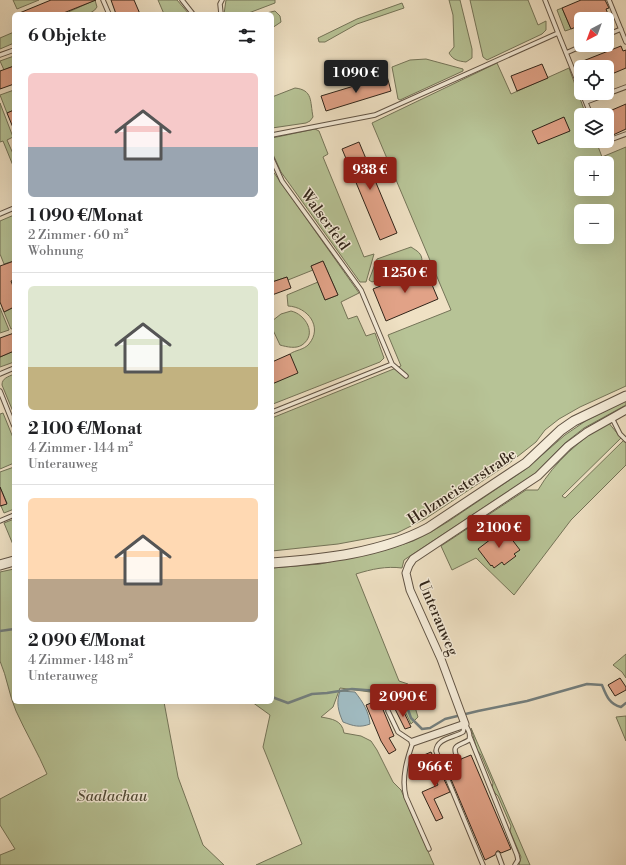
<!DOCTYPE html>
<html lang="de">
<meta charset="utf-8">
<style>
body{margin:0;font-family:"Libre Bodoni",serif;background:#f6f6f6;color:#202124;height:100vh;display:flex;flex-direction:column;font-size:15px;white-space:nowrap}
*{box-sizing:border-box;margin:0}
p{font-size:13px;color:#757577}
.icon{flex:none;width:22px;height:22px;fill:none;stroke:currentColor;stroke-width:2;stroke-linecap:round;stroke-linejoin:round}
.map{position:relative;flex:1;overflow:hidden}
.panel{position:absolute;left:12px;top:12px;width:262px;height:692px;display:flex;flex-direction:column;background:#fff;border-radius:6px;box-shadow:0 4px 16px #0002}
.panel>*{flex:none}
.needle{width:26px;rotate:221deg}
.controls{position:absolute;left:574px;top:12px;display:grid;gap:8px}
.controls a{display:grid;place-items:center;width:40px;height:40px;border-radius:6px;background:#fff;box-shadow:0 4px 16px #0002;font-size:20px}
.price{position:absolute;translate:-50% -34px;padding:0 9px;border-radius:4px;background:#8f2418;color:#fff;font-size:13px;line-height:26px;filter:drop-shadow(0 1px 2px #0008)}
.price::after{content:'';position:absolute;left:50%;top:24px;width:12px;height:9px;margin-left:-6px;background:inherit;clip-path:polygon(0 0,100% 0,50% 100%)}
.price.active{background:#222;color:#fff}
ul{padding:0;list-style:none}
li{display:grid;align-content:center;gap:8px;height:212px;padding:0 16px}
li+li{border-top:1px solid #e0e0e0}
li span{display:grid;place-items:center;height:124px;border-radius:6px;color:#555}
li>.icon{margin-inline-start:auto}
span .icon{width:72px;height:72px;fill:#fffc;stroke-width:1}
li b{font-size:17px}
h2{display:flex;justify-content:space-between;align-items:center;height:48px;padding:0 16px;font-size:17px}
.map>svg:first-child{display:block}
</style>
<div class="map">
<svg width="626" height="865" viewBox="0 0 626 865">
<rect width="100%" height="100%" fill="#efe1c4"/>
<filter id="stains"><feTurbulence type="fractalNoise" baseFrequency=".005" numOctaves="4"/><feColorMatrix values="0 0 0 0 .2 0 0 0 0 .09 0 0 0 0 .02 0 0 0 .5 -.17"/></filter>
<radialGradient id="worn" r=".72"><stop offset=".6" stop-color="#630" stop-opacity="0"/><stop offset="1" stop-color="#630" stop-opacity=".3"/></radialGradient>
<path fill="#b7c396" stroke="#747458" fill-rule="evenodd" d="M 13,0 L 39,0 L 17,9 Z
M 95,0 L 97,7 C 92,17 74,14 64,14 Z
M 158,0 L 177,0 L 189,14 L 164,14 Z
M 226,0 L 275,0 L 275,3 L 246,14 L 224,14 Z
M 449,0 L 460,0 L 472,49 L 472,58 L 466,62 C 458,61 453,60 449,53 L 454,47 L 453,15 Z
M 470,0 L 528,0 L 538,25 L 546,21 L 546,30 L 542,34 L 487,60 L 483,57 Z
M 402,3 L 404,8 L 357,24 L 325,42 L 319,42 L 318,38 L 357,19 Z
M 562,8 L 571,29 L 565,31 L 557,10 Z
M 275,11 L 280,16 L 281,22 L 272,28 L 272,14 L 262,14 Z
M 14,32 L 14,43 L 0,49 L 0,38 Z
M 14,56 L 14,66 L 4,70 L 0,61 Z
M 426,59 L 463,69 L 463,71 L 400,100 L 398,99 L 392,67 L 410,60 Z
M 497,63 L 511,94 L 569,68 L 586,115 L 581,115 L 581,141 L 596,141 L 602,157 L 626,147 L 626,386 L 580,407 L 559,419 L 545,430 L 536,442 L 508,464 L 425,519 L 397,533 L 338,544 L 272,551 L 272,418 L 401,366 L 388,335 L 451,310 L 372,123 ZM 581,163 L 607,163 L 607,189 L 581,189 ZM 581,211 L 607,211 L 607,237 L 581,237 Z
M 295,88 C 313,90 310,101 313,117 L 310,121 L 306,123 L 272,128 L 272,97 Z
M 14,90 L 14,110 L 7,113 L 0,95 Z
M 0,103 L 13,137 L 7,140 L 14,156 L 14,168 L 3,141 L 0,142 Z
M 315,129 L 319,131 L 328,154 L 323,157 L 364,257 L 374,254 L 366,282 L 360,282 L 281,172 L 272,152 L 272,138 Z
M 272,170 L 359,293 L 341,302 L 348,319 L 357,316 L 366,336 L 375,333 L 384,358 L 380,362 L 273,404 C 271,400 271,388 272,383 C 274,379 287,357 290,354 C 295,350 304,350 309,344 C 323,327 308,307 288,306 L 287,295 L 318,282 L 325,300 L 338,295 L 323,261 L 311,266 L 313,270 L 288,280 L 287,277 L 272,282 Z
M 14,215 L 14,261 L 4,264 L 0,254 L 0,221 Z
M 411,247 C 417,251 422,253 422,261 L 372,282 L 369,280 L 377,259 Z
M 14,307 L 14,328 L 11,329 L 4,312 Z
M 0,308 L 9,330 L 0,333 Z
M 291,311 C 305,314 318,334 302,345 C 296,349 287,347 280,345 L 272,328 L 272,321 L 281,314 Z
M 14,351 L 14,362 L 0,367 L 0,357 Z
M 14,374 L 14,414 L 2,385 C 2,378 8,377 14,374 Z
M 626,401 L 626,405 L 584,428 L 565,443 L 536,473 L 410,556 L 404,560 L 402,568 C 386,566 372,569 356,574 L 399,681 L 408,684 L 418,717 L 411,724 L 402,705 L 395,708 L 378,693 L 340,688 L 333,707 L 321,717 C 332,719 342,720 344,733 L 361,736 L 371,741 L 377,750 L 393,782 L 401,790 L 434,865 L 256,865 L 302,844 L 263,747 L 270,715 L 252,702 L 272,702 L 272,568 L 320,564 L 385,550 L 413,541 L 431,532 L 449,521 L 526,469 L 565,435 L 587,420 Z
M 3,413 L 14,440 L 14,463 L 0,469 L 0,414 Z
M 608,422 L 621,438 L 562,496 L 565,498 L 624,440 L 626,442 L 626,465 L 571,520 L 514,595 L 476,558 L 452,570 L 441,546 L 526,490 L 538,490 C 555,461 580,440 608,422 Z
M 14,467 L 14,509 L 4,513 L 1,506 L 7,503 L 0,487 L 0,472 Z
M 14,519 L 14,547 L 4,523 Z
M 14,569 L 14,702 L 164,702 L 178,777 L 203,845 L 224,865 L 0,865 L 0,855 L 15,849 L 0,825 L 0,799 L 47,774 C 38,753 26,733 16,711 C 9,695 7,677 0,661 L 0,572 Z
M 626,654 L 626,678 L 622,672 L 613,665 Z
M 626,716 L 626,741 L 616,717 Z
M 471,728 L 530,865 L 519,865 L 521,857 L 510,831 L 511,826 L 498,796 L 495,793 L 492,788 L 493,783 L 481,755 L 477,750 Z"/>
<path fill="#a0bac0" stroke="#737e7d" d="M 340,691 L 355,692 C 363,702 369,712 370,724 C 360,728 353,726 343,722 C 338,711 336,702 340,691 Z"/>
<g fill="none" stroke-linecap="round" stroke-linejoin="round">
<path stroke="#737e7d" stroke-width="2.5" d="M 0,631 L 14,629
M 272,697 L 288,703 L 312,694 L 327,693 L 352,689 L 379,691 L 406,704 L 411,718 L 422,729 L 430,728 L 445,719 L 478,711 L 527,701 L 587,684 L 602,685 C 606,695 609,704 621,707 L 626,703"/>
</g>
<path fill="#e1a287" stroke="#302419" d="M 51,0 L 96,0 L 61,14 L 17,14 Z
M 111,0 L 134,0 L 140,14 L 116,14 Z
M 581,0 L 605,0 L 609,8 L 606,9 L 608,14 L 595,19 L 581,19 L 581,25 L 571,29 L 562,8 Z
M 621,46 L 623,51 L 626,50 L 626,68 L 607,76 L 607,67 L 586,67 L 583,61 Z
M 542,64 L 548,78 L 517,91 L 511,76 Z
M 14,66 L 14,84 L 0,89 L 0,71 Z
M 387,76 L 391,91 L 326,111 L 321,96 Z
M 626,104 L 626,129 L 613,135 L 607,119 L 607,115 L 605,113 Z
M 14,110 L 14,130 L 7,113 Z
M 564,117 L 570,131 L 538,144 L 532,131 Z
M 359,142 L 397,233 L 380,240 L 342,149 Z
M 14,261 L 14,280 L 11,281 L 14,289 L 14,307 L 4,312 L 0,302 L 0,266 Z
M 323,261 L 338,295 L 325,300 L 311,266 Z
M 425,268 L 438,299 L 386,321 L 373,289 Z
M 287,277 L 291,288 L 272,295 L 272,282 Z
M 14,333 L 14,351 L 0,357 L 0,338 Z
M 290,354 L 298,373 L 272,384 L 272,362 Z
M 0,487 L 7,504 L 0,506 Z
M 504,529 L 520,550 L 514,554 L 516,556 L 504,565 L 502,562 L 494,568 L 492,565 L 491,566 L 478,549 Z
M 620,678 L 626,687 L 626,690 L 615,696 L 608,685 Z
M 379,700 L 394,736 L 389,738 L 396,750 L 389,754 L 381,741 L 366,705 Z
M 401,706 L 411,727 L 405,729 L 395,709 Z
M 431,752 L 450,792 L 434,799 L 443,818 L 436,821 L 422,792 L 438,785 L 424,755 Z
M 471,755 L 511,849 L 501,853 L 499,851 L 497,851 L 495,855 L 485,860 L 445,765 L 455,761 L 460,763 L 461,759 Z"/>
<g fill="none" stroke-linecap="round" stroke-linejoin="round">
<defs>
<path id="service" d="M 103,0 L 109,14
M 182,0 L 193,14
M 609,0 L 626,42
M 221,14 L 220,4 L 222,0
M 558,33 L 581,90
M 607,35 L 621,29
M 566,53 L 584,45
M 0,55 L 14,50
M 582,93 L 591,115
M 586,102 L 626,87
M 272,135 L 375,115 L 558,33 L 545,0
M 601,141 L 602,143 L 607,141
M 607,141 L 626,134
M 272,159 L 282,181 L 361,290 L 392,364 L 406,376
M 0,214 L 14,208
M 0,374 L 14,368
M 0,391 L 14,426
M 272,412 L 392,364
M 612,418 L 620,434 L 626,440
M 0,521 L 14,515
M 388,711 L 398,732 L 413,742 C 407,759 401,779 406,797 L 429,849
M 470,737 L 517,855 L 518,860 L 515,865
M 458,760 C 451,744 457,747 469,740 C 471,734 468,729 465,724 L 463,732 C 453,738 437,738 436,751 L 483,865
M 498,854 L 502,865"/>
<path id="minor" d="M 413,742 L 465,724 L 441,659 L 410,590 L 406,573 L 409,565 L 413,559 L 538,476 L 568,446 L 587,432 L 626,410"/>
<path id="tertiary" d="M 272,563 C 325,559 381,553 428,528 L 526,463 L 561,430 L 574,421 L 626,396
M 0,565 L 14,561"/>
</defs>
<use href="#service" stroke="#605344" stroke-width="5.5"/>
<use href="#minor" stroke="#605344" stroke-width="9"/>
<use href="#tertiary" stroke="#605344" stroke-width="11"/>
<use href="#service" stroke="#f5ecd9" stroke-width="3.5"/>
<use href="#minor" stroke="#f5ecd9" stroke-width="7"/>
<use href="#tertiary" stroke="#f5ecd9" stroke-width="9"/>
</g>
<g text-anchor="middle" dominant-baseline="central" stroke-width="3" stroke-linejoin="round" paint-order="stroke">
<g font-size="15" fill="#302419" stroke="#f5ecd9">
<text transform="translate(325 220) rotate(54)">Walserfeld</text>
<text transform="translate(462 487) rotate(-33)">Holzmeisterstraße</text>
<text transform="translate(438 618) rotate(67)">Unterauweg</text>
</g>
<g font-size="15" font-style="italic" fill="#524c38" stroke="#f5ecd9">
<text x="112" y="796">Saalachau</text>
</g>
</g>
<rect width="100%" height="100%" filter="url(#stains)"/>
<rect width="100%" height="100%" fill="url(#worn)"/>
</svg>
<div class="controls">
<a><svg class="needle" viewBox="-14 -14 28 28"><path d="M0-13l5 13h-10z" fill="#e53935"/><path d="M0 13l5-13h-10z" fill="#757577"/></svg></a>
<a><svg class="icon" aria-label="locate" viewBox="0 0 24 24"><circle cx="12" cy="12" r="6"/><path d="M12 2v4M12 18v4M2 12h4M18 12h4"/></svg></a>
<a><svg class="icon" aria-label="layers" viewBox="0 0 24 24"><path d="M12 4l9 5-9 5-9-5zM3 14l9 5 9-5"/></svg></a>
<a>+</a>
<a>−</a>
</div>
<b class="price active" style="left:356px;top:94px">1 090 €</b>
<b class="price" style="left:370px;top:191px">938 €</b>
<b class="price" style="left:405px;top:294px">1 250 €</b>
<b class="price" style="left:499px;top:549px">2 100 €</b>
<b class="price" style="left:403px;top:718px">2 090 €</b>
<b class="price" style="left:435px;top:788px">966 €</b>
<section class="panel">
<h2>6 Objekte<svg class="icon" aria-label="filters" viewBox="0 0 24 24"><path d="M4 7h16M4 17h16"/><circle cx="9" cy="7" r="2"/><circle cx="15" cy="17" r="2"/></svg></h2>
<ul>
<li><span style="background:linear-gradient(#f6c9c9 60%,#9aa5b1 0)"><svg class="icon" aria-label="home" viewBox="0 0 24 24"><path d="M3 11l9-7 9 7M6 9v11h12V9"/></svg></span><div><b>1 090 €/Monat</b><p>2 Zimmer · 60 m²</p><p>Wohnung</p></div></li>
<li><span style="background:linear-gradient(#dfe7d0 65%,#c2b280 0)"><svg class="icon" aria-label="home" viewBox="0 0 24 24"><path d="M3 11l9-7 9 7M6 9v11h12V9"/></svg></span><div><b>2 100 €/Monat</b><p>4 Zimmer · 144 m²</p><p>Unterauweg</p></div></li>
<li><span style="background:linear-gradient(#ffd9b3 65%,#b9a48a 0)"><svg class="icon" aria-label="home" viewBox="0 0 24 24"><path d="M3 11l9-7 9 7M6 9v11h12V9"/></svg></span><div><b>2 090 €/Monat</b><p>4 Zimmer · 148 m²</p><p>Unterauweg</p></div></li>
</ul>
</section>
</div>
